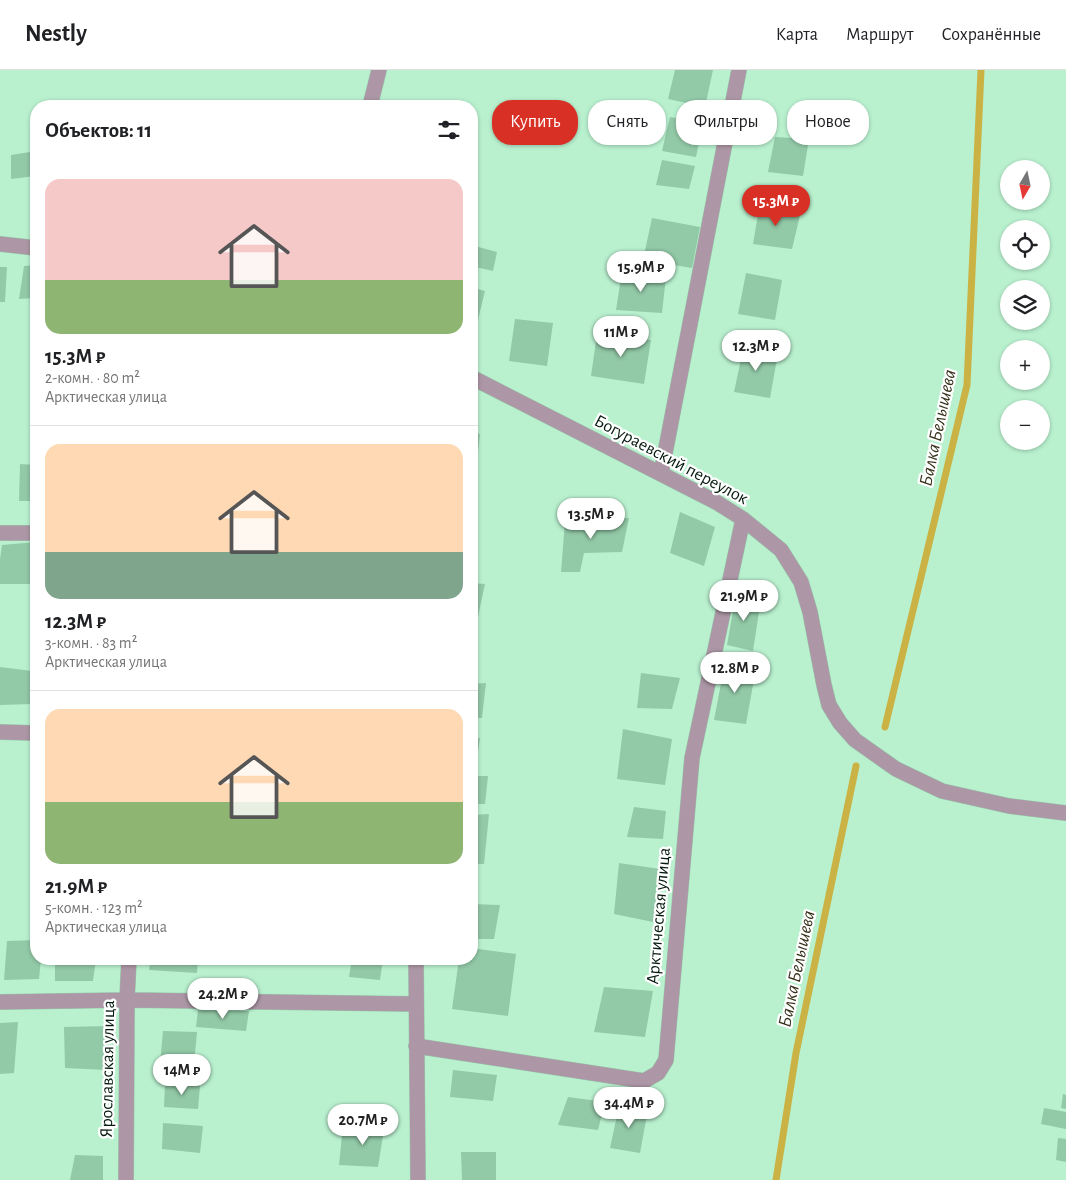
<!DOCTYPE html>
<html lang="ru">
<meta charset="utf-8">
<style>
body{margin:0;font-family:"Alegreya Sans",sans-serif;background:#f2f2f2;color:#202124;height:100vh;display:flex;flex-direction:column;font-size:19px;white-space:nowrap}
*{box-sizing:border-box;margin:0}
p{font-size:16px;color:#757577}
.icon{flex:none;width:28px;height:28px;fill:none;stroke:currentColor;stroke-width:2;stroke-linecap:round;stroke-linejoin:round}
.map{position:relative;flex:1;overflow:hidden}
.panel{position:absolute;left:30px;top:30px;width:448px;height:865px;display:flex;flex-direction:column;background:#fff;border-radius:20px;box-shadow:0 1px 4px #0004}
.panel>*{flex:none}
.hud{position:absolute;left:492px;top:30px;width:475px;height:45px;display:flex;gap:10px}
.needle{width:32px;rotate:189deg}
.controls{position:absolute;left:1000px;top:90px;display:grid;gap:10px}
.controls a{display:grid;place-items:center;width:50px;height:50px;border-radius:50%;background:#fff;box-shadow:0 1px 4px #0004;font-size:25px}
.price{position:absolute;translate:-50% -42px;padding:0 11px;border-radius:18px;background:#fff;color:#222;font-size:16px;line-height:32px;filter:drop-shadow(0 1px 2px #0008)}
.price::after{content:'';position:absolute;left:50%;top:30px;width:15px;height:11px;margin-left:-8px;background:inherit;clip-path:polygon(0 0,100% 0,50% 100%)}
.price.active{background:#d93025;color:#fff}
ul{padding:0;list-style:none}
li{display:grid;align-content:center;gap:10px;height:265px;padding:0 15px}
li+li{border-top:1px solid #e0e0e0}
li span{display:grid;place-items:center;height:155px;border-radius:15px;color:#555}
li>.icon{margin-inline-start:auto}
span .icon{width:90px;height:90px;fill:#fffc;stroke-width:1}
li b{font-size:21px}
h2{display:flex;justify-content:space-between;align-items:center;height:60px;padding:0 15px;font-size:21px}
.chip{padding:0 18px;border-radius:20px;background:#fff;box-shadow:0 1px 4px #0004;font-size:18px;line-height:45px}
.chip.active{background:#d93025;color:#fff}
header{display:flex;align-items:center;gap:30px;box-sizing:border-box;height:70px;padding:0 25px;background:#fff;border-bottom:1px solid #e0e0e0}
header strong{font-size:24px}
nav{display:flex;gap:28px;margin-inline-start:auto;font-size:18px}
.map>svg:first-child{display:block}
</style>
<header>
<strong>Nestly</strong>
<nav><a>Карта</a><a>Маршрут</a><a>Сохранённые</a></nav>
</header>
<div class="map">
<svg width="1066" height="1110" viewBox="0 0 1066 1110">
<rect width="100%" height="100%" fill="#b9f1cf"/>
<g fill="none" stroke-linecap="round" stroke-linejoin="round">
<path stroke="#cab344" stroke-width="7" d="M 885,657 L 967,315 L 981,0
M 776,1110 L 796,983 L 856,696"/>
</g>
<path fill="#92c9a7" d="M 675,0 L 713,0 L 705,37 L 668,29 Z
M 670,47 L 703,52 L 696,87 L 662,81 Z
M 775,67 L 809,69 L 803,106 L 768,102 Z
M 36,81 L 36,106 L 11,109 L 11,85 Z
M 662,90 L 695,96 L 689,119 L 656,115 Z
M 760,133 L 801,141 L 792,179 L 753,174 Z
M 652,148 L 700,157 L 692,198 L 643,190 Z
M 471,175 L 497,182 L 493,201 L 471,196 Z
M 36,195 L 36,228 L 19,229 L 24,196 Z
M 0,197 L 7,197 L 5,232 L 0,232 Z
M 622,201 L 666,207 L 662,243 L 616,240 Z
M 746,203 L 782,210 L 775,250 L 738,244 Z
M 471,217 L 485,221 L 476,258 L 471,257 Z
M 515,249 L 553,253 L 547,296 L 509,291 Z
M 597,264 L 651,270 L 644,314 L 591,306 Z
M 744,275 L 778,283 L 770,328 L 734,322 Z
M 471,363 L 480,364 L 474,415 L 471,414 Z
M 20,394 L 36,395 L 36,431 L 19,431 Z
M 680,442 L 715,457 L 704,496 L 670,483 Z
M 629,448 L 622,482 L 584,483 L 580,502 L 561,502 L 565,451 Z
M 36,472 L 36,487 L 34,514 L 0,514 L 0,489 L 2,475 Z
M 471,513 L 485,514 L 476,556 L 471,555 Z
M 736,524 L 761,529 L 753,581 L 727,575 Z
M 725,593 L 756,598 L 746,654 L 714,650 Z
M 0,597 L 32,601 L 32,634 L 0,635 Z
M 641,603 L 680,608 L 672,639 L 637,638 Z
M 486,613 L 482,648 L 471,648 L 471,614 Z
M 623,659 L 672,669 L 665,715 L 617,709 Z
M 471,668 L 480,668 L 476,695 L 471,695 Z
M 471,706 L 488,706 L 485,734 L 471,734 Z
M 634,737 L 666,741 L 663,769 L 627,767 Z
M 489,744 L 484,794 L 471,794 L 471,745 Z
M 619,793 L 660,799 L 653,852 L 614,844 Z
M 471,834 L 500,835 L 494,869 L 471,869 Z
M 36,870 L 36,889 L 41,889 L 39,909 L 4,910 L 7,871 Z
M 471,878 L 516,884 L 508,946 L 452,939 L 459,889 L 471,889 Z
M 55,889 L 96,889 L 93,911 L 55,911 Z
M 151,889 L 198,889 L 197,903 L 149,900 Z
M 352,889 L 383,889 L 380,910 L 349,907 Z
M 604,917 L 653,921 L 645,967 L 594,962 Z
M 198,940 L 249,941 L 246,961 L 196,957 Z
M 18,952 L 14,1003 L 0,1004 L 0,953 Z
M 109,956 L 107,1000 L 65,998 L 64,957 Z
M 163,961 L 197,962 L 194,994 L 160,994 Z
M 453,1000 L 497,1005 L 493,1031 L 450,1027 Z
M 165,1014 L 200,1016 L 198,1039 L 164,1037 Z
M 1063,1024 L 1066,1025 L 1066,1039 L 1061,1038 Z
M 568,1027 L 605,1032 L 598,1060 L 558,1055 Z
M 619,1036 L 648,1039 L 640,1083 L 610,1078 Z
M 1044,1038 L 1066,1042 L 1066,1059 L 1041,1054 Z
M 359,1052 L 385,1053 L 378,1097 L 339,1095 L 342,1065 L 356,1064 Z
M 163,1053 L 203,1056 L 200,1083 L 162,1079 Z
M 1058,1068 L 1066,1069 L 1066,1092 L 1056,1090 Z
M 461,1082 L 496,1082 L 496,1110 L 462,1110 Z
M 75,1085 L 103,1086 L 103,1110 L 70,1110 Z"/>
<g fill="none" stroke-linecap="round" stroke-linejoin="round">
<defs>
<path id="street" d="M 370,36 L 379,0
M 0,174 L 36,178
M 471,307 L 716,432 L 743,449 L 781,480 L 801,512 L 810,542 L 824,615 L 829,635 L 840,653 L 855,670 L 896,699 L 942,721 L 1009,736 L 1066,743
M 661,404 L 739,0
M 0,463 L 36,463
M 0,662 L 36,663
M 416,889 L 418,1110
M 0,932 L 127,930 L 416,934
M 416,976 L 644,1011 L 658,1003 L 666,990 L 692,688 L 743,449
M 126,1110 L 127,930 L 129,889"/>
</defs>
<use href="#street" stroke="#99caad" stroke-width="16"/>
<use href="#street" stroke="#ad97a6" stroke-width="15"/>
</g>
<g text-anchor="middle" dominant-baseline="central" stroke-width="4.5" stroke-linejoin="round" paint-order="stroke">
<g font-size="18" fill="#061b10" stroke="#fff">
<text transform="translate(671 390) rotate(28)">Богураевский переулок</text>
<text transform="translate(659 846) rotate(-85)">Арктическая улица</text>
<text transform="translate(108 999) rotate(-89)">Ярославская улица</text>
</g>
<g font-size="19" font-style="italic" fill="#353019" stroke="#fff">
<text transform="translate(938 358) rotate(-78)">Балка Белышева</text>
<text transform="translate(797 899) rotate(-78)">Балка Белышева</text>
</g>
</g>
</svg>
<div class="controls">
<a><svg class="needle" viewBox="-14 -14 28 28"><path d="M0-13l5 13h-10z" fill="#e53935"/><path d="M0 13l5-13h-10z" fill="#757577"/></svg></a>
<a><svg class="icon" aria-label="locate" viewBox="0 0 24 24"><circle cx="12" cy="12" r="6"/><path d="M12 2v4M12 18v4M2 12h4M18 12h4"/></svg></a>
<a><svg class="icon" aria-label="layers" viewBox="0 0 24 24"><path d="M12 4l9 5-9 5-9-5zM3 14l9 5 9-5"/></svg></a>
<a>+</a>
<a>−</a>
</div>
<b class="price active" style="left:776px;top:157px">15.3M ₽</b>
<b class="price" style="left:641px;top:223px">15.9M ₽</b>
<b class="price" style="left:621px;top:288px">11M ₽</b>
<b class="price" style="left:756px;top:302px">12.3M ₽</b>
<b class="price" style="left:591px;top:470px">13.5M ₽</b>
<b class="price" style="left:744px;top:552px">21.9M ₽</b>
<b class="price" style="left:735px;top:624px">12.8M ₽</b>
<b class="price" style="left:223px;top:950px">24.2M ₽</b>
<b class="price" style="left:182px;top:1026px">14M ₽</b>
<b class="price" style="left:629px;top:1059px">34.4M ₽</b>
<b class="price" style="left:363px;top:1076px">20.7M ₽</b>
<div class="hud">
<a class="chip active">Купить</a>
<a class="chip">Снять</a>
<a class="chip">Фильтры</a>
<a class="chip">Новое</a>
</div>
<section class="panel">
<h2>Объектов: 11<svg class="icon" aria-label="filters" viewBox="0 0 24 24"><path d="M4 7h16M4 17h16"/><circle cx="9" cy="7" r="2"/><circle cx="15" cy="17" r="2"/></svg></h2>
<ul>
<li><span style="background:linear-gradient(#f6c9c9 65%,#8fb573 0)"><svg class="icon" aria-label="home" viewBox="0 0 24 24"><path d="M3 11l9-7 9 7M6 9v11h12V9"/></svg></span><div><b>15.3M ₽</b><p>2-комн. · 80 m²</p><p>Арктическая улица</p></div></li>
<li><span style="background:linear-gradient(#ffd9b3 70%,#7fa58c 0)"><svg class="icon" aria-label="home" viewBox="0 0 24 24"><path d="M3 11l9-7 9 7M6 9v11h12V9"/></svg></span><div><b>12.3M ₽</b><p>3-комн. · 83 m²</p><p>Арктическая улица</p></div></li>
<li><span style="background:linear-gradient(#ffd9b3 60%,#8fb573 0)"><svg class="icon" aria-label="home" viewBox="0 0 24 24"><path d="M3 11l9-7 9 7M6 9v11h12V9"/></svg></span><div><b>21.9M ₽</b><p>5-комн. · 123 m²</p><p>Арктическая улица</p></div></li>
</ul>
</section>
</div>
